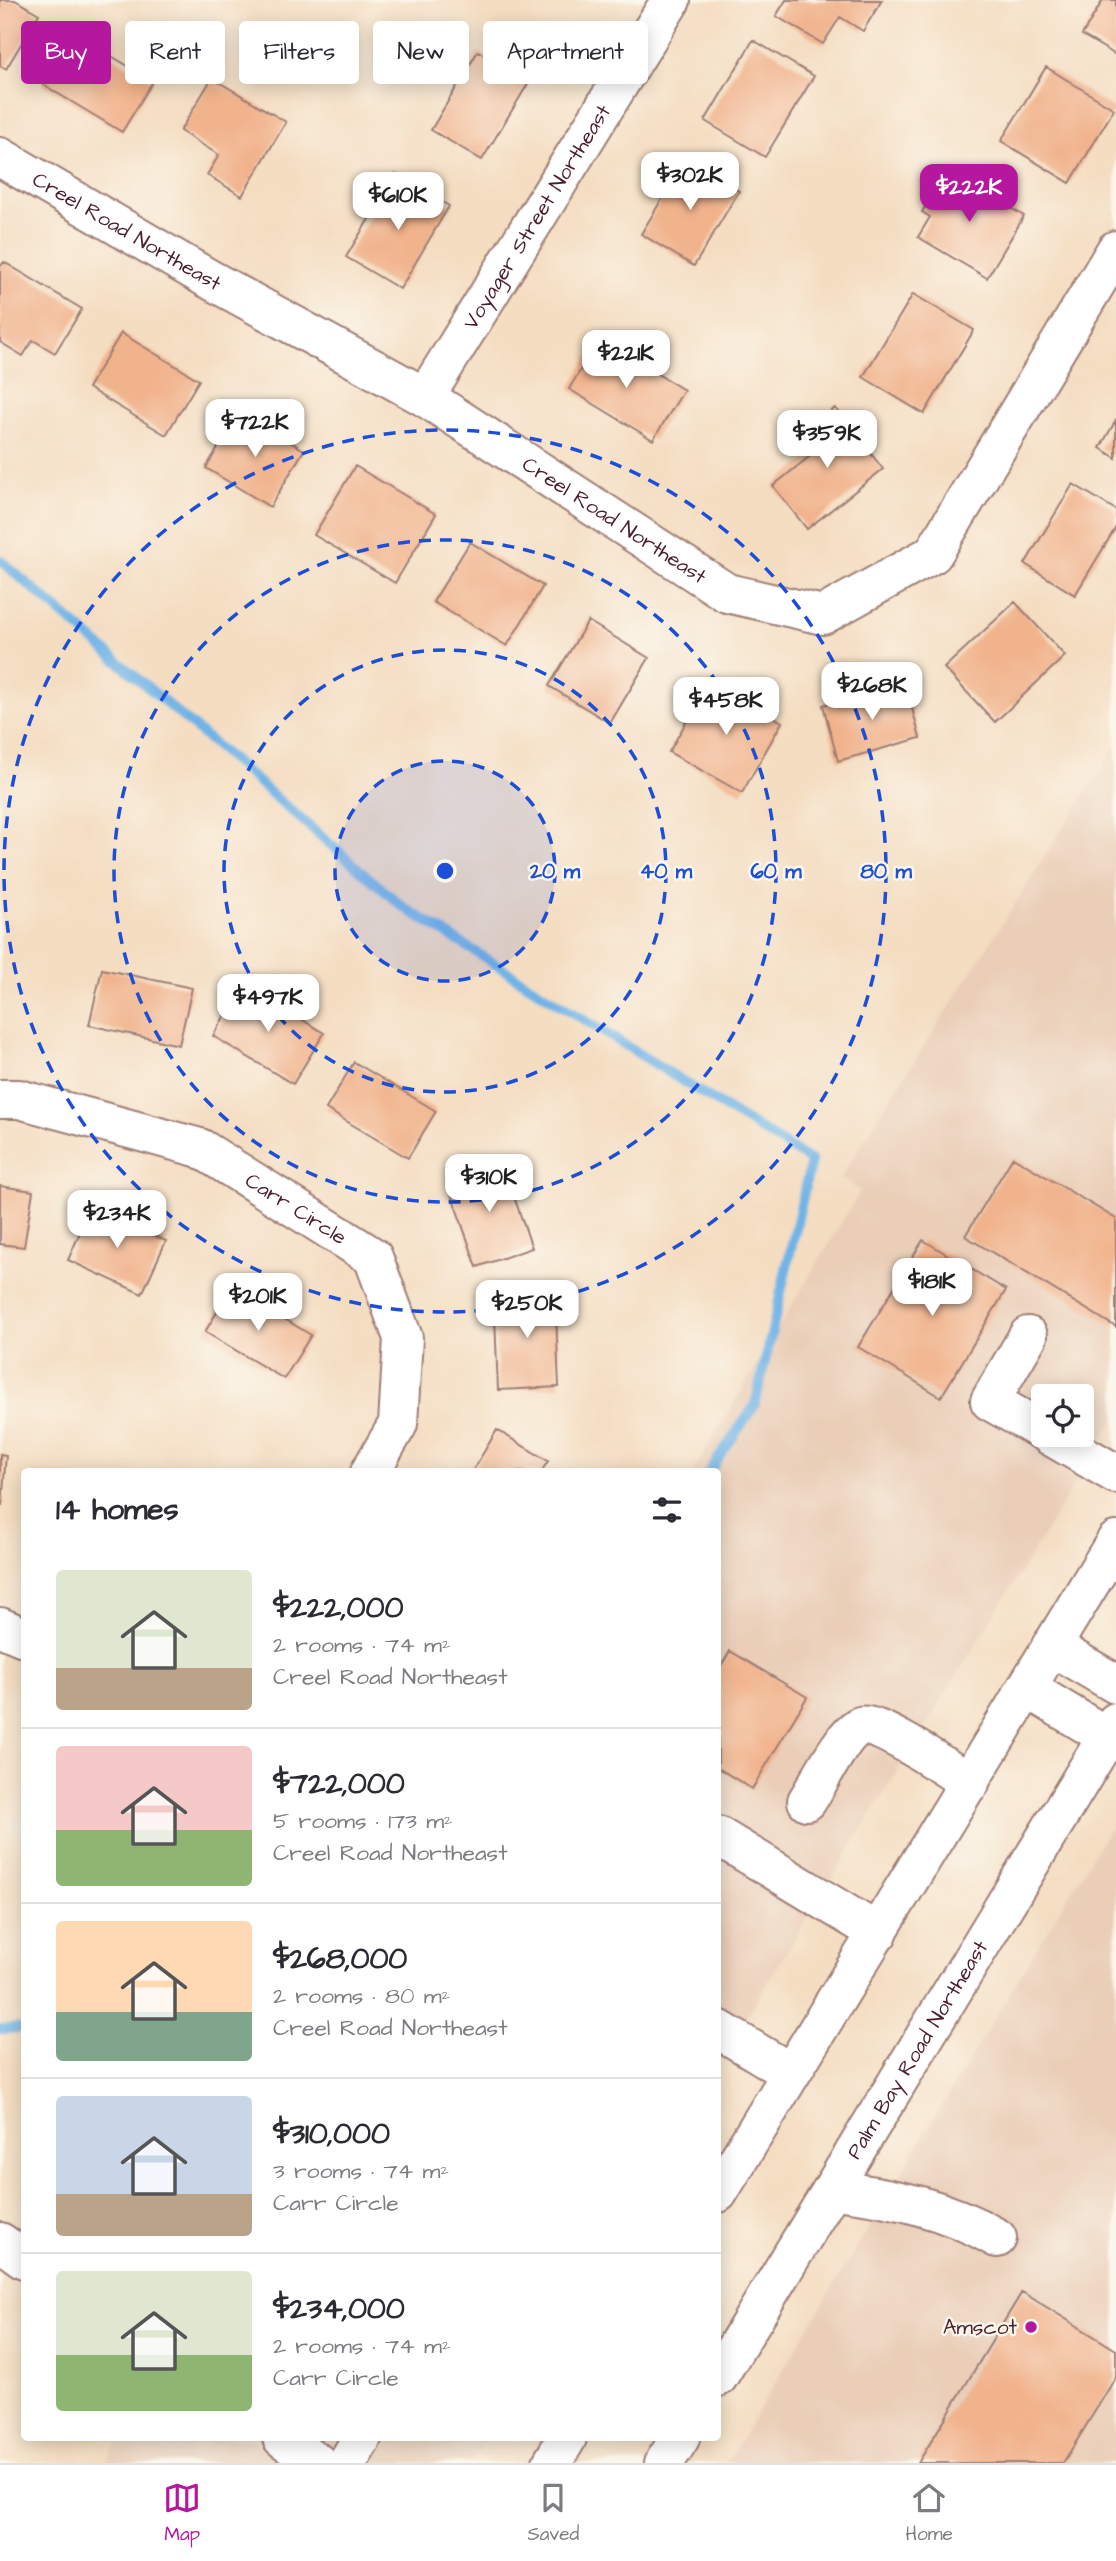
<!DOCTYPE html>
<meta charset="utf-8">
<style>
body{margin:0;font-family:"Architects Daughter",sans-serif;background:#f2f2f3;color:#2b2b33;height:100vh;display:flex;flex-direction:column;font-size:26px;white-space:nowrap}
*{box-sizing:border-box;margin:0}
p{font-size:23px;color:#7c7c81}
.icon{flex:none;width:38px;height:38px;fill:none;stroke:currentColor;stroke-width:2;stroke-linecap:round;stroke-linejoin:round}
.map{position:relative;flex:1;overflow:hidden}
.drawer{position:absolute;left:21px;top:1468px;width:700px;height:973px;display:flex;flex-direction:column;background:#fff;border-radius:7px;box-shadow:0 4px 18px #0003}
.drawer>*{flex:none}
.top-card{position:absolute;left:21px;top:21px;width:700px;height:63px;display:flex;gap:14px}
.fabs{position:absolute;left:1031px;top:1384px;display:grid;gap:14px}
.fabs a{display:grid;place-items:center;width:63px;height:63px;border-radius:7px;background:#fff;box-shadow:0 4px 18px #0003;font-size:35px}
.price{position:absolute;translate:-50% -60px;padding:0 16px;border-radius:14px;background:#fff;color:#222;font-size:23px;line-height:46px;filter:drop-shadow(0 2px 4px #0008)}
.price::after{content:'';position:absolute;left:50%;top:42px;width:21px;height:16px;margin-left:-10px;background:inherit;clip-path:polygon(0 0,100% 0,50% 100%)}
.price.selected{background:#b5179e;color:#fff}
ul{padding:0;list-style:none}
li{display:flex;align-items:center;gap:21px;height:175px;padding:0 35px}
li+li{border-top:2px solid #e1e1e2}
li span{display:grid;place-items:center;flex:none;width:196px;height:140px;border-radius:7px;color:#555}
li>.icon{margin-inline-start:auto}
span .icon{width:84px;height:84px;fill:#fffc;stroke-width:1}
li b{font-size:30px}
h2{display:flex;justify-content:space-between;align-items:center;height:84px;padding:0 35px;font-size:30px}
.pill{padding:0 24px;border-radius:7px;background:#fff;box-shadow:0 4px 18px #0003;font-size:24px;line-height:63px}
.pill.selected{background:#b5179e;color:#fff}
.tab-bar{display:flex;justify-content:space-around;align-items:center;height:98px;border-top:2px solid #e1e1e2;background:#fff;font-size:19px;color:#7c7c81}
.tab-bar a{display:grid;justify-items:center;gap:4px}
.tab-bar .selected{color:#b5179e}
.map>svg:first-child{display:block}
</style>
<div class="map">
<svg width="1116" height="2463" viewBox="0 0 1116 2463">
<rect width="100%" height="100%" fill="#fbf7ec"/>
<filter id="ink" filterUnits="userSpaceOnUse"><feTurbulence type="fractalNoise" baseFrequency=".0143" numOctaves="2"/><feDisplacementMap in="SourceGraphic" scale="14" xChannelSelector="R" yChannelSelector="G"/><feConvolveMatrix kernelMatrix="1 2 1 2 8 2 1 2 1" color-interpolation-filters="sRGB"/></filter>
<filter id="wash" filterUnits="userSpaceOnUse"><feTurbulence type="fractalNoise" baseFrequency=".00686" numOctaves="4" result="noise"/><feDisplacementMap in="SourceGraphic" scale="28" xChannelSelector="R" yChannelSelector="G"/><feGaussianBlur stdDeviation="1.57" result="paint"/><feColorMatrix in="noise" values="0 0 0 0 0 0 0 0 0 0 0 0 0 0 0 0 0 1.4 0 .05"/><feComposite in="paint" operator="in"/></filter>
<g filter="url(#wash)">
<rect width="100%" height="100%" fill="#f4ddc1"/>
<path fill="#eaceb7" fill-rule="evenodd" d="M 1116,745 L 1116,1417 L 718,2063 L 718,1472 L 693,1472 L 860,1191 L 840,1178 ZM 1043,1396 L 1082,1396 L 1082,1435 L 1043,1435 Z
M 1116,1824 L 1116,2463 L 727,2463 L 1106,1833 Z
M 120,2438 L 248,2438 L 285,2463 L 105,2463 Z
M 315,2438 L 487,2438 L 471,2463 L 351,2463 Z"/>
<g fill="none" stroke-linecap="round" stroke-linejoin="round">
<path stroke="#70b4e6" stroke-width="10" d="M 0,560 L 402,906 L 811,1161 L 755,1405 L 709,1472
M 0,2029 L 24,2028"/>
</g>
<g id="blocks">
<path fill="#f1b38c" d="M 0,0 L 15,0 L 39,14 L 6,69 L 0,66 Z
M 786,0 L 882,0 L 863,31 L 840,17 L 823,44 L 776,16 Z
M 1103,0 L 1116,0 L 1116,55 L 1082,35 Z
M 73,33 L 153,81 L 122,132 L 42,84 Z
M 753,40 L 814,76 L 765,157 L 705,121 Z
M 478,51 L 529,82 L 482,160 L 431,130 Z
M 1046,67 L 1114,109 L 1070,183 L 1001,141 Z
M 212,78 L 286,122 L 242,196 L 207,175 L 219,155 L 180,131 Z
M 686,159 L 739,191 L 694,266 L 641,234 Z
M 947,170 L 1024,216 L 987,278 L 918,237 L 930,217 L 922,212 Z
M 396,174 L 449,206 L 400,289 L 346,257 Z
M 4,262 L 82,309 L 55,353 L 33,340 L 23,356 L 0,342 L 0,267 Z
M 913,294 L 974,330 L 924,414 L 863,377 Z
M 121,333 L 199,380 L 166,435 L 88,388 Z
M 599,339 L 684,390 L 653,440 L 569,389 Z
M 835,408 L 883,469 L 807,529 L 773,486 L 810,456 L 797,438 Z
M 239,412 L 304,450 L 270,507 L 206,468 Z
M 1116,420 L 1116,458 L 1100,448 Z
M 355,466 L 436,514 L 395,583 L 314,535 Z
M 1073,484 L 1116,510 L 1116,527 L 1075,595 L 1025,564 Z
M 470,542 L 543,586 L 507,646 L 433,602 Z
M 1015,602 L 1065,656 L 995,722 L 944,668 Z
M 588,621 L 649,658 L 610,723 L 549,686 Z
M 710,680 L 782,722 L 742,793 L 669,752 Z
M 905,682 L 920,738 L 838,761 L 823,705 Z
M 102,969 L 192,988 L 179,1045 L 89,1025 Z
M 243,984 L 324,1033 L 293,1084 L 213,1036 Z
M 354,1062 L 436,1111 L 408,1158 L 326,1109 Z
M 1013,1157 L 1116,1219 L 1116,1327 L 965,1236 Z
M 501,1160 L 532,1248 L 477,1267 L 446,1179 Z
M 0,1186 L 33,1191 L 24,1247 L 0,1244 Z
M 91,1207 L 166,1241 L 142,1294 L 68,1260 Z
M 923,1240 L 1006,1290 L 941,1397 L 858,1347 Z
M 232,1287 L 311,1335 L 284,1379 L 205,1332 Z
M 555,1290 L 559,1387 L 498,1390 L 494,1294 Z
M 497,1430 L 548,1461 L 541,1472 L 472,1472 Z
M 0,1454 L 6,1455 L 2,1505 L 0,1505 Z
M 730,1651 L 807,1697 L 752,1789 L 718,1768 L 718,1671 Z
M 1022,2292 L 1116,2350 L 1116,2377 L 1063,2463 L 918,2463 Z"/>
</g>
</g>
<g filter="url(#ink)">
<use href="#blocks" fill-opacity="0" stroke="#9f7e76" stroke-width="2"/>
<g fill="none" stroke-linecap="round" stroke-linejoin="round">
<defs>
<g id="minor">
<path id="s1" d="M 0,157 L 209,279 L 425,397 L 727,593 L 823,615 L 933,554 L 1116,250"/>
<path id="s2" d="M 425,397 L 671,0"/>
<path id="s3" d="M 0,1099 L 19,1099 L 200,1148 L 373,1257 L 403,1338 L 398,1424 L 370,1472"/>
<path d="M 1028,1336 L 990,1401 L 1043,1431"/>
<path d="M 1049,1435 L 1116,1474"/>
<path d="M 0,1627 L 24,1637"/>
<path d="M 1051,1646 L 1116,1684"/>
<path d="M 1028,1689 L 1116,1742"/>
<path d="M 807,1801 C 818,1784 843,1733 860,1726 C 877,1720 952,1772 970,1783"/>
<path d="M 718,1836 L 878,1933"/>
<path d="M 718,2029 L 791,2073"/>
<path d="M 834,2190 C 893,2197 945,2208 997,2238"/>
<path d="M 0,2242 L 24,2259"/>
<path d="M 282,2438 L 318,2463"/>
<path d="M 347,2463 L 362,2438"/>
</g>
<g id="major">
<path d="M 718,2193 L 1116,1541"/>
<path id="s4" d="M 718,2377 L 1116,1722"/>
<path d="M 552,2463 L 567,2438"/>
<path d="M 664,2463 L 680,2438"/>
</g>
</defs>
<use href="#minor" stroke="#9f7e76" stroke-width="42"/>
<use href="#major" stroke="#9f7e76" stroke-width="42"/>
<use href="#minor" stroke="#fff" stroke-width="38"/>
<use href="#major" stroke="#fff" stroke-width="38"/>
</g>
</g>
<circle cx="445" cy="871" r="110" fill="#1d4ed8" fill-opacity=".12"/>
<g fill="none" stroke="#1d4ed8" stroke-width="3.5" stroke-dasharray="12 9">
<circle cx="445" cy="871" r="110"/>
<circle cx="445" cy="871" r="221"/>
<circle cx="445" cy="871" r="331"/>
<circle cx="445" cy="871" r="441"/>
</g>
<circle fill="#b5179e" stroke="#fbf7ec" stroke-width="2.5" cx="1031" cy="2327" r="7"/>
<g text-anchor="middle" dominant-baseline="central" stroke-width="5" stroke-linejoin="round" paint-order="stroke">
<g font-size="21" fill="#4a1f2b" stroke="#fbf7ec">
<text stroke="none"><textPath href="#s2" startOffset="212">Voyager Street Northeast</textPath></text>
<text stroke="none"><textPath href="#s1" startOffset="147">Creel Road Northeast</textPath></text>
<text stroke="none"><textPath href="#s1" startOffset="714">Creel Road Northeast</textPath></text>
<text stroke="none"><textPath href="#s3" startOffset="320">Carr Circle</textPath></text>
<text stroke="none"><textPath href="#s4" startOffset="383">Palm Bay Road Northeast</textPath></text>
</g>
<g font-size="21" fill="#4a1f2b" stroke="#fbf7ec" text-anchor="end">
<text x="1017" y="2327">Amscot</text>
</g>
</g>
<circle cx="445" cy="871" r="10" fill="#1d4ed8" stroke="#fbf7ec" stroke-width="3.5"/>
<g font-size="21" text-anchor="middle" font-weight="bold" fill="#1d4ed8" stroke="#fbf7ec" stroke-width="5" stroke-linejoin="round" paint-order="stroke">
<text x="555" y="878">20 m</text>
<text x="666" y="878">40 m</text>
<text x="776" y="878">60 m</text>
<text x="886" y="878">80 m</text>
</g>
</svg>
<div class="fabs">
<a><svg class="icon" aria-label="locate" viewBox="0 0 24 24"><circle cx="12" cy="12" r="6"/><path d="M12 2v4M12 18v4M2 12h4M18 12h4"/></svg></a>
</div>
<b class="price" style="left:690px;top:212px">$302K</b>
<b class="price selected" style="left:969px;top:224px">$222K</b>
<b class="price" style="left:398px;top:232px">$610K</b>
<b class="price" style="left:626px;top:390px">$221K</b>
<b class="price" style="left:255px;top:459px">$722K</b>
<b class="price" style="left:827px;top:470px">$359K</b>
<b class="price" style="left:872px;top:722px">$268K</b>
<b class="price" style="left:726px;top:737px">$458K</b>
<b class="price" style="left:268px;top:1034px">$497K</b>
<b class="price" style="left:489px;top:1214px">$310K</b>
<b class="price" style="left:117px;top:1250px">$234K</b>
<b class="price" style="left:932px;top:1318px">$181K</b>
<b class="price" style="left:258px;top:1333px">$201K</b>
<b class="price" style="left:527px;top:1340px">$250K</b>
<div class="top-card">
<a class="pill selected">Buy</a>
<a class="pill">Rent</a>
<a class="pill">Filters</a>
<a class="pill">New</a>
<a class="pill">Apartment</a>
</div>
<section class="drawer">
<h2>14 homes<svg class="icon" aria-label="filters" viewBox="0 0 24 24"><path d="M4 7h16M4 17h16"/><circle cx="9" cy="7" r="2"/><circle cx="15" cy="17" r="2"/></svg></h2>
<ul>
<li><span style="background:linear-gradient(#dfe7d0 70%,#b9a48a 0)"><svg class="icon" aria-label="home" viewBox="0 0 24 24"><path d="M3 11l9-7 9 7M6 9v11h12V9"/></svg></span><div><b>$222,000</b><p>2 rooms · 74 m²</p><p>Creel Road Northeast</p></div></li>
<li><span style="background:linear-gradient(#f6c9c9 60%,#8fb573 0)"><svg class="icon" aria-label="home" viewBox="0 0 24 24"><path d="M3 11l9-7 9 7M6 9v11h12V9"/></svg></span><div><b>$722,000</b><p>5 rooms · 173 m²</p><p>Creel Road Northeast</p></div></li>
<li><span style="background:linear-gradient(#ffd9b3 65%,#7fa58c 0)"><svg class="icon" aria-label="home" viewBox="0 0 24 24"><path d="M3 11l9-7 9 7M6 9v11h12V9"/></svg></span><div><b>$268,000</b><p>2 rooms · 80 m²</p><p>Creel Road Northeast</p></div></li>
<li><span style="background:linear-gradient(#c9d6e8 70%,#b9a48a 0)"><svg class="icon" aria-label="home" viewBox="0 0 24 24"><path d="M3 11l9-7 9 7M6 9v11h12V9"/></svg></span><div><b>$310,000</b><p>3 rooms · 74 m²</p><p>Carr Circle</p></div></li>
<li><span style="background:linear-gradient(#dfe7d0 60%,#8fb573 0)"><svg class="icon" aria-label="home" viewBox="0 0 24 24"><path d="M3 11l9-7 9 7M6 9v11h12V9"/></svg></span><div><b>$234,000</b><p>2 rooms · 74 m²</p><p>Carr Circle</p></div></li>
</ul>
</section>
</div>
<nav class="tab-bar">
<a class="selected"><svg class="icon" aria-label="map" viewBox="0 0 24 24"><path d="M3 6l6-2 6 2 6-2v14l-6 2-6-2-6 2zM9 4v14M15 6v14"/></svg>Map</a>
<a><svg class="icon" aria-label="saved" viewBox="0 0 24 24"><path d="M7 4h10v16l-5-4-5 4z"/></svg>Saved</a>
<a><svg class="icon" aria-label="home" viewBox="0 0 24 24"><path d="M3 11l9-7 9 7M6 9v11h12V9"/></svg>Home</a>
</nav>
